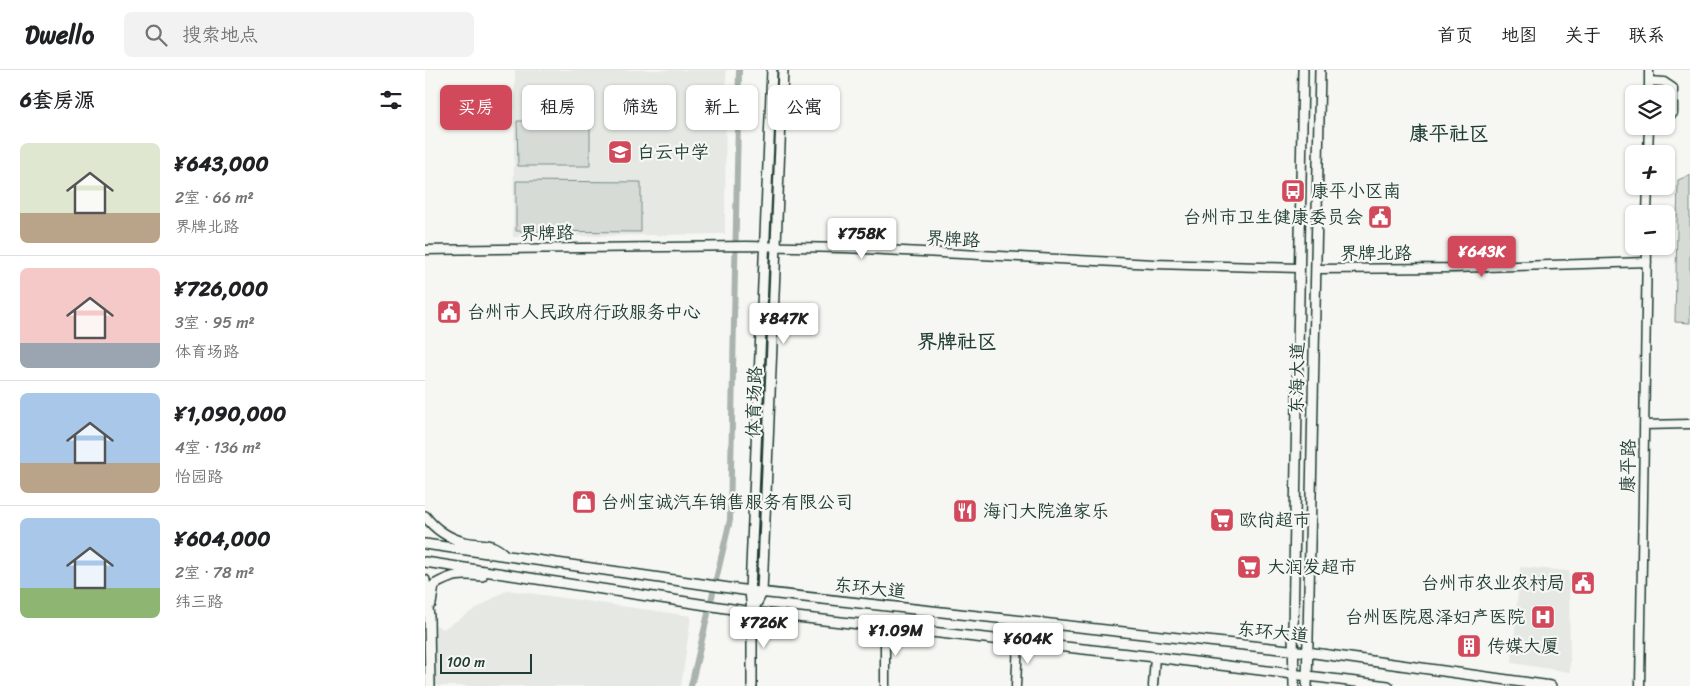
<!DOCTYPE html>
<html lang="zh">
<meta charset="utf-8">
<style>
body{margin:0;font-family:Sriracha,"LXGW WenKai TC",sans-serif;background:#f2f2f2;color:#202124;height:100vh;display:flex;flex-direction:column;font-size:19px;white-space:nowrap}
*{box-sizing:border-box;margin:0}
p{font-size:16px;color:#757577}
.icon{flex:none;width:28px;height:28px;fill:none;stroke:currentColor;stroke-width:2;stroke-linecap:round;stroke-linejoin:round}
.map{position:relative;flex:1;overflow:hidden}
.drawer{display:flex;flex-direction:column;background:#fff;width:425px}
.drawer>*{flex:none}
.top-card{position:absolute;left:15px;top:15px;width:475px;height:45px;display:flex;gap:10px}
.buttons{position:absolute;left:1200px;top:15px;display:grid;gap:10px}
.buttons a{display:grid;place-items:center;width:50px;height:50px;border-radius:8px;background:#fff;box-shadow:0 1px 4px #0004;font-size:25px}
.scale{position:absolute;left:15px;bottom:12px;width:92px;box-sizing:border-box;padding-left:5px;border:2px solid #1f3d34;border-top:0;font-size:14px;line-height:18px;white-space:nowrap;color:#1f3d34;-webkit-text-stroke:4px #f6f6f2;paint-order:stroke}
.price{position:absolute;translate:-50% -42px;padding:0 11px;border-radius:5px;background:#fff;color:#222;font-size:16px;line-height:32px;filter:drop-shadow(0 1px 2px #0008)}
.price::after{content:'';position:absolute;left:50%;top:30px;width:15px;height:11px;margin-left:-8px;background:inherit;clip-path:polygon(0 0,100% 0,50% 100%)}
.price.on{background:#d1495b;color:#fff}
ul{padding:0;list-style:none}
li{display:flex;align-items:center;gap:15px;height:125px;padding:0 20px}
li+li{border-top:1px solid #e0e0e0}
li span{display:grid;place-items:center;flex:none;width:140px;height:100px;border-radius:8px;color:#555}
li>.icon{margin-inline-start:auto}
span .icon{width:60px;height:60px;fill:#fffc;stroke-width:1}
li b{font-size:21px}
h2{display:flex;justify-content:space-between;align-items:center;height:60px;padding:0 20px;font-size:21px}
.pill{padding:0 18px;border-radius:8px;background:#fff;box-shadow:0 1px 4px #0004;font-size:18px;line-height:45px}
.pill.on{background:#d1495b;color:#fff}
header{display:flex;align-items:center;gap:30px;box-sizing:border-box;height:70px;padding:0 25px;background:#fff;border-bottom:1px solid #e0e0e0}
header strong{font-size:24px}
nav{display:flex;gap:28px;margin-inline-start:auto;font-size:18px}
.search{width:350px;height:45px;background:#f2f2f2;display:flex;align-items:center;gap:12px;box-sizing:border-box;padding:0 18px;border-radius:8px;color:#757577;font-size:19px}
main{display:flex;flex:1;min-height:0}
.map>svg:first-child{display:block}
</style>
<header>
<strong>Dwello</strong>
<div class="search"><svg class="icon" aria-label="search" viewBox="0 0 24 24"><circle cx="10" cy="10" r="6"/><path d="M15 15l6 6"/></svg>搜索地点</div>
<nav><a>首页</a><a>地图</a><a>关于</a><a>联系</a></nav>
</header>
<main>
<section class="drawer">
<h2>6套房源<svg class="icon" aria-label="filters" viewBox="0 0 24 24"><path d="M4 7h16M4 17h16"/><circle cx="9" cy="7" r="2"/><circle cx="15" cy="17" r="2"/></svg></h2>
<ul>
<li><span style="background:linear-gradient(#dfe7d0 70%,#b9a48a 0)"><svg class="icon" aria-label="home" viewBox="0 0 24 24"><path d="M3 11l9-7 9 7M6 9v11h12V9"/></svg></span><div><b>¥643,000</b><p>2室 · 66 m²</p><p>界牌北路</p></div></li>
<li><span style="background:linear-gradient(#f6c9c9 75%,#9aa5b1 0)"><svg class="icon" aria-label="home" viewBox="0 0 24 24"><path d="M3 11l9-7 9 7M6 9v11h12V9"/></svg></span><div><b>¥726,000</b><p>3室 · 95 m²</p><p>体育场路</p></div></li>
<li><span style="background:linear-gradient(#a9c7e8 70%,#b9a48a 0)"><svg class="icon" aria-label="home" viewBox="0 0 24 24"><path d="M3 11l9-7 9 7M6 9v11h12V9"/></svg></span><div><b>¥1,090,000</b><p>4室 · 136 m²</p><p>怡园路</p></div></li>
<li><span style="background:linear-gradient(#a9c7e8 70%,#8fb573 0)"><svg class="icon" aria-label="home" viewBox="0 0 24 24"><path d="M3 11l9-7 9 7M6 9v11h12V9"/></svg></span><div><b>¥604,000</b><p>2室 · 78 m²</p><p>纬三路</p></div></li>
</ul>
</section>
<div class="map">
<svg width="1265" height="616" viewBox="0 0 1265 616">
<rect width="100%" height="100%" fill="#f6f6f2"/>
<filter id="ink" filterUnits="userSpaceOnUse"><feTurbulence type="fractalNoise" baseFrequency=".02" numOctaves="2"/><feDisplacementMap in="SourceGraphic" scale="10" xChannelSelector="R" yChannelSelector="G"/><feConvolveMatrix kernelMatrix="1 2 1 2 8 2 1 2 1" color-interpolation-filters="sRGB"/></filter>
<g filter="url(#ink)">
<path fill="#e6e8e4" d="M 90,0 L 301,0 L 300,164 L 88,167 Z
M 1095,497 L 1144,501 L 1145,602 L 1087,593 Z
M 82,520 L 266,546 L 256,616 L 0,616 L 0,549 L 18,559 Z"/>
<path fill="#d6dbd6" stroke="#7a8c85" d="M 92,51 L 165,51 L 165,96 L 93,96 Z
M 1265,105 L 1265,253 L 1250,252 L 1253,110 Z
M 91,111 L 216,112 L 216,162 L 91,161 Z"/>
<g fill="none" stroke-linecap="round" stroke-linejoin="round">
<path stroke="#aab3ae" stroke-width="6" d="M 266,616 L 305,450 L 314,0"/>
<defs>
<path id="minor" d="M 1224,11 L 1239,12 L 1248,18 L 1248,43 L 1241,47
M 1224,24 L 1224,0
M 1223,84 L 1224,56
M 1222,144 L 1223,116
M 0,180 L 321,176 L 420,178 L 729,194 L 874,198
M 891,199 L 1028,198 L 1222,192
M 1219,355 L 1265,354
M 460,616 L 460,558
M 591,616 L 593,572
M 728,616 L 730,587
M 1215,616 L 1222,176"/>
<path id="major" d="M 0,446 C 10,459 23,468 39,472 C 58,476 65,471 80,485
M 0,474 L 325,521 L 882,582 L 1126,616
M 0,492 L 327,542 L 730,587 L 963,616
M 0,510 L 4,547 L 5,616
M 6,534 L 9,515 C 28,504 36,504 57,506
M 327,542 L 337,523 L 358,0
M 327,616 L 327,542 L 325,521 L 347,0
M 869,616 L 868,560 L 878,0
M 882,616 L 895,0"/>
</defs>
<use href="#minor" stroke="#1f3d34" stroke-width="11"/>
<use href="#major" stroke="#1f3d34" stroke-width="12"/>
<use href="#minor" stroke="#f6f6f2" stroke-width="8"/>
<use href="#major" stroke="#f6f6f2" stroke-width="9"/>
</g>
</g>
<defs>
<symbol id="school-square" viewBox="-11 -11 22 22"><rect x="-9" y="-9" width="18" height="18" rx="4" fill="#d1495b" stroke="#f6f6f2"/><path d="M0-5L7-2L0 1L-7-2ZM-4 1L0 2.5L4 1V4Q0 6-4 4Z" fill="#fff"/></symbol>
<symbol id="bus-square" viewBox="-11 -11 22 22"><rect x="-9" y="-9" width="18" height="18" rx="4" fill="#d1495b" stroke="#f6f6f2"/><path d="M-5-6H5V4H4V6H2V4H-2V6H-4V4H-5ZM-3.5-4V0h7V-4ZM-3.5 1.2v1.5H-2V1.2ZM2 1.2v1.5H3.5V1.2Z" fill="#fff"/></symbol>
<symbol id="civic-square" viewBox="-11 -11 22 22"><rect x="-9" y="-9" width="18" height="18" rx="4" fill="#d1495b" stroke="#f6f6f2"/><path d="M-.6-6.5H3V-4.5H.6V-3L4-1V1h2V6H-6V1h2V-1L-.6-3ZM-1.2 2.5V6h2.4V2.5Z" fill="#fff"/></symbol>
<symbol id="shop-square" viewBox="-11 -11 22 22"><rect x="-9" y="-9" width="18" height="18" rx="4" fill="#d1495b" stroke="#f6f6f2"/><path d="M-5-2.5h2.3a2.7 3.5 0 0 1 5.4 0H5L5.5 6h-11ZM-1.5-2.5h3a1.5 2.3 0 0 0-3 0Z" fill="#fff"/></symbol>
<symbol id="restaurant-square" viewBox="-11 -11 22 22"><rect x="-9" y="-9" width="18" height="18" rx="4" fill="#d1495b" stroke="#f6f6f2"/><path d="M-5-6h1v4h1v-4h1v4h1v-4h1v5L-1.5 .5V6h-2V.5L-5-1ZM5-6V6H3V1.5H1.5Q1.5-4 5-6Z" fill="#fff"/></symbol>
<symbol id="supermarket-square" viewBox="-11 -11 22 22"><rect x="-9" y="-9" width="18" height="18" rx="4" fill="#d1495b" stroke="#f6f6f2"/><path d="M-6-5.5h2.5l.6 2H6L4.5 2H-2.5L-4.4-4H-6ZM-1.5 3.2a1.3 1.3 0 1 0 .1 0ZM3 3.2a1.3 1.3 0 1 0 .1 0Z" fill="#fff"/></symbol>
<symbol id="hospital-square" viewBox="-11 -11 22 22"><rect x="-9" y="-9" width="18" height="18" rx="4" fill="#d1495b" stroke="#f6f6f2"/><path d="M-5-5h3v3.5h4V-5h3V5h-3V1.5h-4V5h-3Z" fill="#fff"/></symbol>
<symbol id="building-square" viewBox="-11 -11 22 22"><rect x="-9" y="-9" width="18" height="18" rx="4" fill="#d1495b" stroke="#f6f6f2"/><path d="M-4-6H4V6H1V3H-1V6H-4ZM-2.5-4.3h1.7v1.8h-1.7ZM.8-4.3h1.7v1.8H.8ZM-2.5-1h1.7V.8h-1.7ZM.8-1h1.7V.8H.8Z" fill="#fff"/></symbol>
</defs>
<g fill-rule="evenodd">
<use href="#school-square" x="181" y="68" width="28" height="28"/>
<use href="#bus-square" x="854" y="107" width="28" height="28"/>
<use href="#civic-square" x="941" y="133" width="28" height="28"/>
<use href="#civic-square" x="10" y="228" width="28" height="28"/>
<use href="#shop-square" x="145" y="418" width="28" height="28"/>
<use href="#restaurant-square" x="526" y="427" width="28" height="28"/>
<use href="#supermarket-square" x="783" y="436" width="28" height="28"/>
<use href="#supermarket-square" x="810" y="483" width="28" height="28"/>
<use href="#civic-square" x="1144" y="499" width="28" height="28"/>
<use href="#hospital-square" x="1104" y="533" width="28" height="28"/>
<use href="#building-square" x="1030" y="562" width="28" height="28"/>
</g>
<g text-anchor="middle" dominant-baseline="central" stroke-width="4.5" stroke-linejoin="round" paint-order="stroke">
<g font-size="18" fill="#1f3d34" stroke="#f6f6f2" text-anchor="start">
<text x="212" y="82">白云中学</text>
<text x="886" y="121">康平小区南</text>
<text x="938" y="147" text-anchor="end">台州市卫生健康委员会</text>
<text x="42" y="242">台州市人民政府行政服务中心</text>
<text x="176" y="432">台州宝诚汽车销售服务有限公司</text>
<text x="558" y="441">海门大院渔家乐</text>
<text x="814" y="450">欧尚超市</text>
<text x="842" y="497">大润发超市</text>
<text x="1140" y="513" text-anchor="end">台州市农业农村局</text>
<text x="1100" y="547" text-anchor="end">台州医院恩泽妇产医院</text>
<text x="1062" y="576">传媒大厦</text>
</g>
<g font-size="18" fill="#1f3d34" stroke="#f6f6f2">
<text transform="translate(122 163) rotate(-1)">界牌路</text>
<text transform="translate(528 169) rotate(3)">界牌路</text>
<text x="951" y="183">界牌北路</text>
<text transform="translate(872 308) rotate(-89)">东海大道</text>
<text transform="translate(329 332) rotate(-88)">体育场路</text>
<text transform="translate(1203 396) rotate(-89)">康平路</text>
<text transform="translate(445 518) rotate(6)">东环大道</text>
<text transform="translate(848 562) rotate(6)">东环大道</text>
</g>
<g font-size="20" font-weight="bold" fill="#1f3d34" stroke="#f6f6f2">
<text x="1024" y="63">康平社区</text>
<text x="532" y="271">界牌社区</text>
</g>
</g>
</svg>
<div class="buttons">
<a><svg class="icon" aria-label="layers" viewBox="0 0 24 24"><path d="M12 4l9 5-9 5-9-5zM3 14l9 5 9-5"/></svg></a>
<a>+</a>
<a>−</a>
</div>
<div class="scale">100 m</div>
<b class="price" style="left:437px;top:190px">¥758K</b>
<b class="price on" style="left:1057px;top:208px">¥643K</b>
<b class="price" style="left:359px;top:275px">¥847K</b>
<b class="price" style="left:339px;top:579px">¥726K</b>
<b class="price" style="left:471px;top:587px">¥1.09M</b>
<b class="price" style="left:603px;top:595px">¥604K</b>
<div class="top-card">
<a class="pill on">买房</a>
<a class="pill">租房</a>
<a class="pill">筛选</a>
<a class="pill">新上</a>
<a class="pill">公寓</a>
</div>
</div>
</main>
